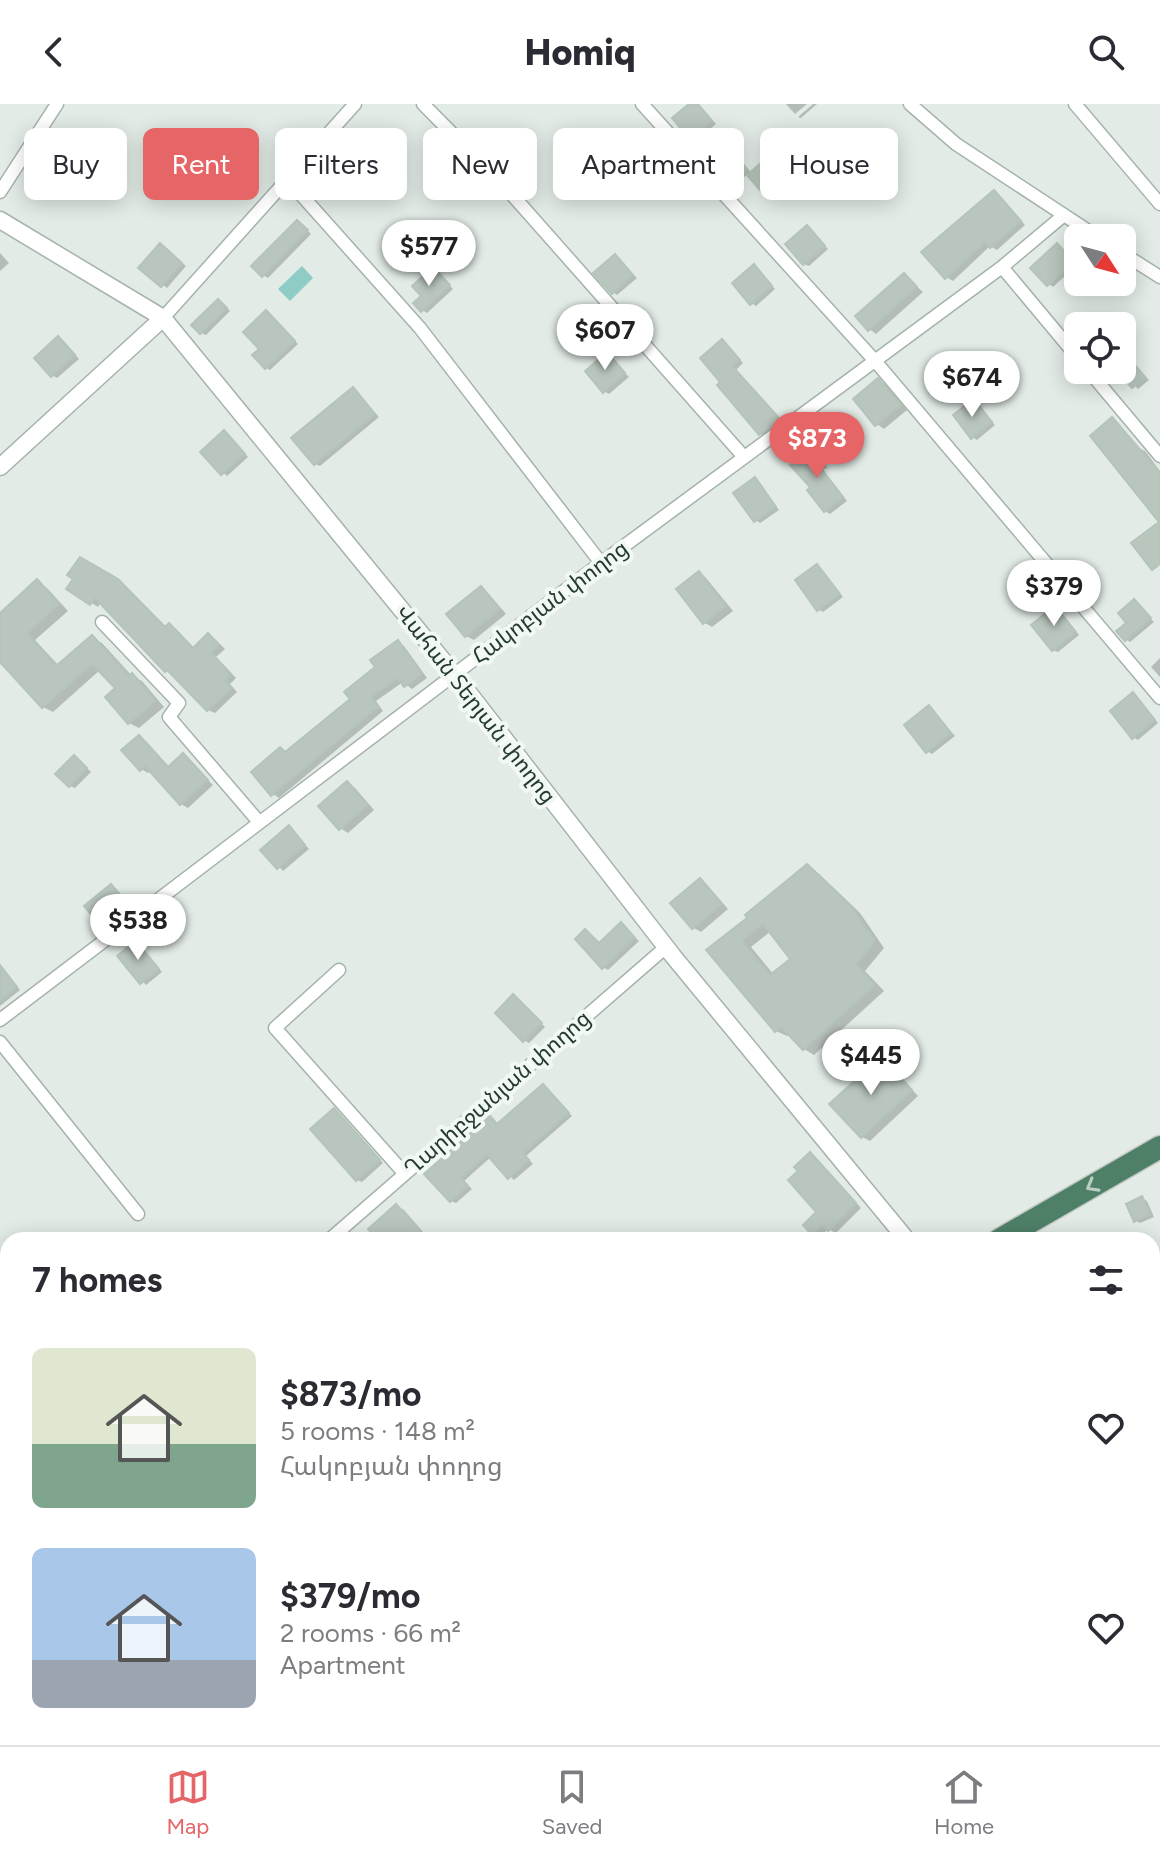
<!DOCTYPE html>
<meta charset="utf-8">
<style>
body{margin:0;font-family:Figtree,"Noto Sans Armenian",sans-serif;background:#f7f7f7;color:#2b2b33;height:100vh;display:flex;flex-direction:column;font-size:30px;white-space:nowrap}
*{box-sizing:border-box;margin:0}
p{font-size:26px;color:#7c7c81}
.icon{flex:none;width:44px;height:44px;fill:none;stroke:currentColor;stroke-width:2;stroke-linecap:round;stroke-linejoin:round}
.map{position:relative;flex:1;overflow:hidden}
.drawer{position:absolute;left:0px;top:1128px;width:1160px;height:514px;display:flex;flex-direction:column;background:#fff;border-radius:24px 24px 0 0;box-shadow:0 4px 20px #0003}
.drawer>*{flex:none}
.hud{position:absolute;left:24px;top:24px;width:1112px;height:72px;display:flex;gap:16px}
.needle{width:52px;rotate:126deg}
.tools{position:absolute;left:1064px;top:120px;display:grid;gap:16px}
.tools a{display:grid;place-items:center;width:72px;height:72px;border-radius:12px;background:#fff;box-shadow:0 4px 20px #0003;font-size:40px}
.price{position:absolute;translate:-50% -68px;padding:0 18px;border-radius:28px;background:#fff;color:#222;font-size:26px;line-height:52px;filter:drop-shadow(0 2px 4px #0008)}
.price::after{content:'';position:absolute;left:50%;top:48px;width:24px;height:18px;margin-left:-12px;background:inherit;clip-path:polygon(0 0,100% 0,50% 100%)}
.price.selected{background:#e66567;color:#fff}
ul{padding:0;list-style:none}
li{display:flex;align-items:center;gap:24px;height:200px;padding:0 32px}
li span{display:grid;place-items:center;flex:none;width:224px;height:160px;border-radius:12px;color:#555}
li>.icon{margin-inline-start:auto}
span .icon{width:96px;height:96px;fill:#fffc;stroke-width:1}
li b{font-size:34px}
h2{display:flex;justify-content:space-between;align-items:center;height:96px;padding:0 32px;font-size:34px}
.chip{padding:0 28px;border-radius:12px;background:#fff;box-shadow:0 4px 20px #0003;font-size:28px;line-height:72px}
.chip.selected{background:#e66567;color:#fff}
header{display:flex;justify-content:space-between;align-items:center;height:104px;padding:0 32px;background:#fff;font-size:36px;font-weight:800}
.tabs{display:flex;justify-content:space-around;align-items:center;height:112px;border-top:2px solid #e1e1e2;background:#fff;font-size:22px;color:#7c7c81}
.tabs a{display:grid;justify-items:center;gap:4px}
.tabs .selected{color:#e66567}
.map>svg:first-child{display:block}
</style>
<header><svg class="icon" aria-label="back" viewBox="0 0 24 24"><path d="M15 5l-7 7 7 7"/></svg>Homiq<svg class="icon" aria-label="search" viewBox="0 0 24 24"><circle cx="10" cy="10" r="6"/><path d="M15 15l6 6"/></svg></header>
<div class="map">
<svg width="1160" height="1641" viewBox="0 0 1160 1641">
<rect width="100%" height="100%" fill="#e2ebe5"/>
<path fill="#8fccc5" d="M 302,162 L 313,174 L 290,197 L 278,185 Z"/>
<path fill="#0003" fill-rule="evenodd" d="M 692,0 L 698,0 L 716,20 L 696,37 L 691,34 Z
M 786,0 L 807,0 L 795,10 Z
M 813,0 L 817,0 L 801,14 L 798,13 Z
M 631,37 L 653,59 L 633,76 L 628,74 Z
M 729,46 L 752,69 L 770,54 L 791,76 L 771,93 L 749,69 L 734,82 L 729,79 Z
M 994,88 L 1000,92 L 1025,121 L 997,146 L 990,142 L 953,177 L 946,173 Z
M 302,121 L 311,130 L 268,174 L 263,171 Z
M 807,123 L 828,145 L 809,162 L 804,160 Z
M 1057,142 L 1077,161 L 1053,183 L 1049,180 Z
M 165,144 L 186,162 L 167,184 L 141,164 Z
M 0,149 L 9,159 L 0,167 Z
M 615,152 L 637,174 L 617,191 L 613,188 Z
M 754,163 L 775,185 L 756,202 L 751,199 Z
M 433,165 L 453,185 L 427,209 L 422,206 L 424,192 Z
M 904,171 L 923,188 L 876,230 L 869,225 Z
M 223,200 L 230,207 L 206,231 L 201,229 L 194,221 Z
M 267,208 L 298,240 L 270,266 L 266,264 L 261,246 Z
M 59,234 L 79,255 L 57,274 L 52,271 Z
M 722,237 L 743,259 L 736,266 L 784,318 L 765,332 L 760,330 L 723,278 Z
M 607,251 L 629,273 L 609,290 L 604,287 Z
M 1128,255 L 1149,276 L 1138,285 L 1119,266 L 1122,266 L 1122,260 Z
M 878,277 L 886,281 L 907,306 L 884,325 L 877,320 Z
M 353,285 L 379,313 L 320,362 L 315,360 Z
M 974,297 L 995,321 L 977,336 L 972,333 Z
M 1112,316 L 1118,319 L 1138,344 L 1145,347 L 1160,367 L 1160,416 Z
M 229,332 L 248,353 L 227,372 L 203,349 Z
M 810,346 L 827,363 L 823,366 L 847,397 L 830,410 L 825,407 L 813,384 Z
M 755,376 L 779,406 L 760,419 L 756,416 Z
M 80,455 L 124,481 L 167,524 L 170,521 L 176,525 L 195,545 L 208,532 L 215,535 L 225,545 L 216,553 L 236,574 L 230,580 L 237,588 L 215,609 L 208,606 L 174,570 L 166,567 L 101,498 L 98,503 L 69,485 L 76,475 Z
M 818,462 L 843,493 L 823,508 L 818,505 Z
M 699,469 L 706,474 L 733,507 L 712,523 L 705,519 L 679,485 Z
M 37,478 L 47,484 L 68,507 L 35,536 L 59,562 L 92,534 L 102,539 L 132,572 L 142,577 L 164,603 L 139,624 L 129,619 L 118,585 L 100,566 L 53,608 L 43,603 L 3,558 L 0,561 L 0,512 Z
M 481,485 L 488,489 L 506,510 L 474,536 L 466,532 Z
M 1134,498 L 1154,518 L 1130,538 L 1126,535 Z
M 1055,504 L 1079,531 L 1058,548 L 1053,546 Z
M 398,539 L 404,542 L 427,574 L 412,585 L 403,578 L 376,597 L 383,607 L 279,694 L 273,690 L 287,649 L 353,595 Z
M 1160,554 L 1160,573 L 1151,563 Z
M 1133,591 L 1158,619 L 1138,636 L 1133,633 Z
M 930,604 L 955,632 L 932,650 L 927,647 Z
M 139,633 L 146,637 L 170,664 L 184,652 L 213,681 L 188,704 L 181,700 L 151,666 L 148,669 L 141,665 Z
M 79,656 L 91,668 L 75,684 L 70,682 Z
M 348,679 L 355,684 L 374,706 L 348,729 L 340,724 Z
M 289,724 L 309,745 L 283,767 L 263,746 Z
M 807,763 L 818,769 L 860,809 L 884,844 L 865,867 L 884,887 L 814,951 L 804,945 L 790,930 L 787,932 L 776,927 L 709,846 L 750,814 ZM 771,827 L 793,855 L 774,871 L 751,843 Z
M 700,777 L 707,781 L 728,805 L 701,828 L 694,824 Z
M 111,782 L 131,803 L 107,823 L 103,820 Z
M 621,821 L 639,837 L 608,866 L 603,863 L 586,827 L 600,841 Z
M 136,839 L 162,868 L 146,881 L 120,852 Z
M 0,865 L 5,867 L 20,886 L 0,902 Z
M 518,896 L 545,923 L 529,939 L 524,936 Z
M 881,955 L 888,960 L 918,992 L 870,1037 L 862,1033 L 832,1000 Z
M 543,982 L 572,1012 L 526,1052 L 533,1060 L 514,1076 L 491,1053 L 464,1077 L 472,1085 L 456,1099 L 451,1097 L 427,1070 L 490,1014 L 499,1021 Z
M 334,1006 L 383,1059 L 362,1078 L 357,1076 Z
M 810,1051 L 817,1055 L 861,1104 L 836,1129 L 828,1125 L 820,1133 L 813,1129 L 819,1108 L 800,1067 Z
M 1142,1094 L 1147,1097 L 1154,1113 L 1140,1119 L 1135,1116 Z
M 396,1102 L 404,1106 L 430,1136 L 380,1136 Z
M 601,1131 L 629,1133 L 634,1136 L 600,1136 Z
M 0,1212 L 8,1218 L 8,1237 L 2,1242 L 8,1250 L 8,1311 L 0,1301 Z
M 0,1368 L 8,1378 L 8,1388 L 0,1392 Z
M 3,1448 L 8,1451 L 8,1491 L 0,1495 L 0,1449 Z
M 1160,1476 L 1160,1511 L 1155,1510 L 1152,1509 L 1152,1485 L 1156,1486 Z
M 525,1634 L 598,1634 L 599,1641 L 526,1641 Z
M 938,1634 L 960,1634 L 958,1641 L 942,1639 Z"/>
<path fill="#b8c6bd" stroke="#b5c4ba" stroke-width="2" fill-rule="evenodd" d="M 689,0 L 698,0 L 712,17 L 690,36 L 672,14 Z
M 631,35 L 649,56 L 627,75 L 609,54 Z
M 729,43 L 747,65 L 728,81 L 709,60 Z
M 769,52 L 788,73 L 765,92 L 747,71 Z
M 994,86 L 1021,117 L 990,144 L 985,138 L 945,175 L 921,148 Z
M 297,116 L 308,126 L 262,173 L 251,162 Z
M 807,121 L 825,142 L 803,161 L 785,140 Z
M 160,139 L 182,159 L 161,183 L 138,164 Z
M 1057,139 L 1074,158 L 1047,182 L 1030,164 Z
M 615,150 L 633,171 L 612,190 L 593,169 Z
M 754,160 L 772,182 L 750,201 L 732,179 Z
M 433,163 L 450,181 L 421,208 L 413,199 L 421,192 L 412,182 Z
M 904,169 L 917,183 L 868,227 L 855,212 Z
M 218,195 L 227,204 L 200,230 L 191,221 Z
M 266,206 L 295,237 L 265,265 L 252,251 L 259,245 L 243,228 Z
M 58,232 L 75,251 L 51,273 L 34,254 Z
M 722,235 L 740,256 L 732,262 L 780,315 L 759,331 L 717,281 L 720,278 L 700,254 Z
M 1122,246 L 1145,273 L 1132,284 L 1122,273 Z
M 607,248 L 625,269 L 603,289 L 585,267 Z
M 878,274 L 901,301 L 875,322 L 853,295 Z
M 353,283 L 375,310 L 314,361 L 291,334 Z
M 974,295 L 992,318 L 971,335 L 953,311 Z
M 1112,313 L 1160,369 L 1160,460 L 1152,466 L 1131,439 L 1159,418 L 1090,332 Z
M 224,326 L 245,350 L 221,371 L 200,348 Z
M 810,344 L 824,359 L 820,363 L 843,393 L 824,408 L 807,386 L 810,383 L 790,361 Z
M 755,373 L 776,403 L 754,418 L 733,389 Z
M 80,453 L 118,475 L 165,523 L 169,519 L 193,544 L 208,529 L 219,541 L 211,549 L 231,570 L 225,576 L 232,584 L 207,607 L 167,566 L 165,568 L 95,494 L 90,501 L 66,485 L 73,475 L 67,471 Z
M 817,460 L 840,490 L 817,507 L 795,476 Z
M 699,467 L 726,502 L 703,520 L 676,485 Z
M 37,475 L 59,500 L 27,530 L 56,562 L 92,531 L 129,572 L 132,569 L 156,597 L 128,620 L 105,593 L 115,584 L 92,560 L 42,604 L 0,558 L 0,509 Z
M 481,482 L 500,505 L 465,533 L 446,510 Z
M 1134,495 L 1151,514 L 1125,537 L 1116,527 L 1126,519 L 1118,509 Z
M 1055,502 L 1076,528 L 1052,547 L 1031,521 Z
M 398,536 L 422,570 L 404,583 L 398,574 L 371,593 L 378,603 L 271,692 L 251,668 L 280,643 L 285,648 L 350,595 L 344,588 L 375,563 L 370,556 Z
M 1133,588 L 1155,616 L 1132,635 L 1110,607 Z
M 929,601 L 951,629 L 926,649 L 904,621 Z
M 139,631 L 168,663 L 183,649 L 208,676 L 180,701 L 145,662 L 140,667 L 121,646 Z
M 74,651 L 87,664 L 69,683 L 55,670 Z
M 347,677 L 368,701 L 339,726 L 318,702 Z
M 289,721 L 305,741 L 277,765 L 260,746 Z
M 807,760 L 849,800 L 875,837 L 856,860 L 875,881 L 803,946 L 781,923 L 775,928 L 706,846 L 747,814 L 745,811 ZM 763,820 L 790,855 L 770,871 L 742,837 Z
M 700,774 L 722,800 L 692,825 L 670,799 Z
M 111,780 L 128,800 L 101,822 L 84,802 Z
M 621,818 L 635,834 L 602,865 L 575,835 L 585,825 L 599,839 Z
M 136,837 L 159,865 L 140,880 L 117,852 Z
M 0,861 L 17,883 L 0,896 Z
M 513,890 L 542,919 L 523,938 L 495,909 Z
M 881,953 L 912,986 L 861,1034 L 829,1000 Z
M 543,980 L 569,1009 L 523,1049 L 529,1056 L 508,1075 L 487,1051 L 461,1074 L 468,1082 L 450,1098 L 424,1070 L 490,1012 L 497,1020 Z
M 334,1004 L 380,1056 L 356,1077 L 310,1025 Z
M 810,1048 L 856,1099 L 828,1127 L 822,1121 L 812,1131 L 803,1121 L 816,1108 L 788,1076 L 798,1067 L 794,1063 Z
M 1142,1092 L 1150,1110 L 1134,1118 L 1126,1100 Z
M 396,1100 L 428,1136 L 378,1136 L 368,1125 Z"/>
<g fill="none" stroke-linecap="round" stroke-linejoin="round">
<defs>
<path id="minor" d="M 423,0 L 507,85 L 744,353
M 642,0 L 876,258 L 1160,594
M 910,0 L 956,40 L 1099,134
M 1075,0 L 1160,100
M 288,76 L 420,224 L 601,459
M 0,88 L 57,0
M 1122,149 L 1160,173
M 1002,163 L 1078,254
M 163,214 L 355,0
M 1088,266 L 1160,352
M 102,518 L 179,599 L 169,613 L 259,718
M 339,866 L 275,924 L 404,1069
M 0,916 L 601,459 L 1002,163 L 1064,111
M 0,938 L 138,1110
M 329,1136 L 666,843
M 0,1343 L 8,1354
M 255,1634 L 261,1641
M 970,1635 L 1001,1641
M 734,1641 L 744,1634"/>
<path id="tertiary" d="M 0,116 L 163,214 L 454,570 L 673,852 L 907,1136
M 0,363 L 163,214
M 969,1641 L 970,1634"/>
<path id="secondary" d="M 1152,1382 L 1160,1381
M 0,1414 L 8,1410"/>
<path id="trunk" d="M 999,1136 L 1160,1043
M 1152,1520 L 1160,1522"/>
</defs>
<use href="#minor" stroke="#a5b3aa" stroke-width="15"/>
<use href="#tertiary" stroke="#a5b3aa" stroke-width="19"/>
<use href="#secondary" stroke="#a2b6aa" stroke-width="21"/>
<use href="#trunk" stroke="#c2c8c4" stroke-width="25"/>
<use href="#minor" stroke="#fff" stroke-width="12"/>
<use href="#tertiary" stroke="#fff" stroke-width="16"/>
<use href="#secondary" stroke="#fff" stroke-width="18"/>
<use href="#trunk" stroke="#4e8068" stroke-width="22"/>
</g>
<defs><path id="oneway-chevron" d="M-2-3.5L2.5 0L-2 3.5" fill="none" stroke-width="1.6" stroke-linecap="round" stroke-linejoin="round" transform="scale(2)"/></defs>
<use stroke="#b9cec3" href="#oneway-chevron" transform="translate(1092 1082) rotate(150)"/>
<g text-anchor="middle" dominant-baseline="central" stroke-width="8" stroke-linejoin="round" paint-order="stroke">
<g font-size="22" fill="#243b2e" stroke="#f2f8f4">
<text transform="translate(550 498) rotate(-37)">Հակոբյան փողոց</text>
<text transform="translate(476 600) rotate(52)">Վահան Տերյան փողոց</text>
<text transform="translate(497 989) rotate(-41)">Ղարիբջանյան փողոց</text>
</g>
</g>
</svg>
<div class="tools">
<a><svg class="needle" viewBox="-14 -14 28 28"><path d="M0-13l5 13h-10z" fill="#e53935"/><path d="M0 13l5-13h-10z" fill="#7c7c81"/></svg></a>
<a><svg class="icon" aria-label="locate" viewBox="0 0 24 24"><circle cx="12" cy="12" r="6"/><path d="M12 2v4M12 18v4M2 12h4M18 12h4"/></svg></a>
</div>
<b class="price" style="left:429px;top:184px">$577</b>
<b class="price" style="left:605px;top:268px">$607</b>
<b class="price" style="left:972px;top:315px">$674</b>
<b class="price selected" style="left:817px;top:376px">$873</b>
<b class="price" style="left:1054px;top:524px">$379</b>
<b class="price" style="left:138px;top:858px">$538</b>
<b class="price" style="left:871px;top:993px">$445</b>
<div class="hud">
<a class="chip">Buy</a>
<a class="chip selected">Rent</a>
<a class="chip">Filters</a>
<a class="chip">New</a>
<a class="chip">Apartment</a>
<a class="chip">House</a>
</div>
<section class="drawer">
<h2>7 homes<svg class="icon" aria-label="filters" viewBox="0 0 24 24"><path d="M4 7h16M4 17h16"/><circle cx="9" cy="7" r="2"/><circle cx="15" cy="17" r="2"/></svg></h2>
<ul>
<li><span style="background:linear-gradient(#dfe7d0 60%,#7fa58c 0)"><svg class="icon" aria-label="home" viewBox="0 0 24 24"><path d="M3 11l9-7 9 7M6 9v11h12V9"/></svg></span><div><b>$873/mo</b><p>5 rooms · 148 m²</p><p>Հակոբյան փողոց</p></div><svg class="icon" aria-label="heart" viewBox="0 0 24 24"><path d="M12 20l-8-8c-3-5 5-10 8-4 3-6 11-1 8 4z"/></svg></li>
<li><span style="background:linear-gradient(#a9c7e8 70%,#9aa5b1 0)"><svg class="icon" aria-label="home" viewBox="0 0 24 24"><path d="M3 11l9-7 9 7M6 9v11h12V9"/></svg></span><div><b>$379/mo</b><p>2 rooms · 66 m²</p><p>Apartment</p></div><svg class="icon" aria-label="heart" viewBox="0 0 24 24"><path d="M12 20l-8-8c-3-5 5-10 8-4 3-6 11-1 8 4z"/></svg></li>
</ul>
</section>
</div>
<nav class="tabs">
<a class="selected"><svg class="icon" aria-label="map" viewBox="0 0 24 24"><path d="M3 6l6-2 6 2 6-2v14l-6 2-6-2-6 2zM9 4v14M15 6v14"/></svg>Map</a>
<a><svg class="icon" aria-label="saved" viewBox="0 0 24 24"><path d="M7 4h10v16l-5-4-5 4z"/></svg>Saved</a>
<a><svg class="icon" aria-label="home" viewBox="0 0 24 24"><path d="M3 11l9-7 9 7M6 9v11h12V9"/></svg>Home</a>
</nav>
